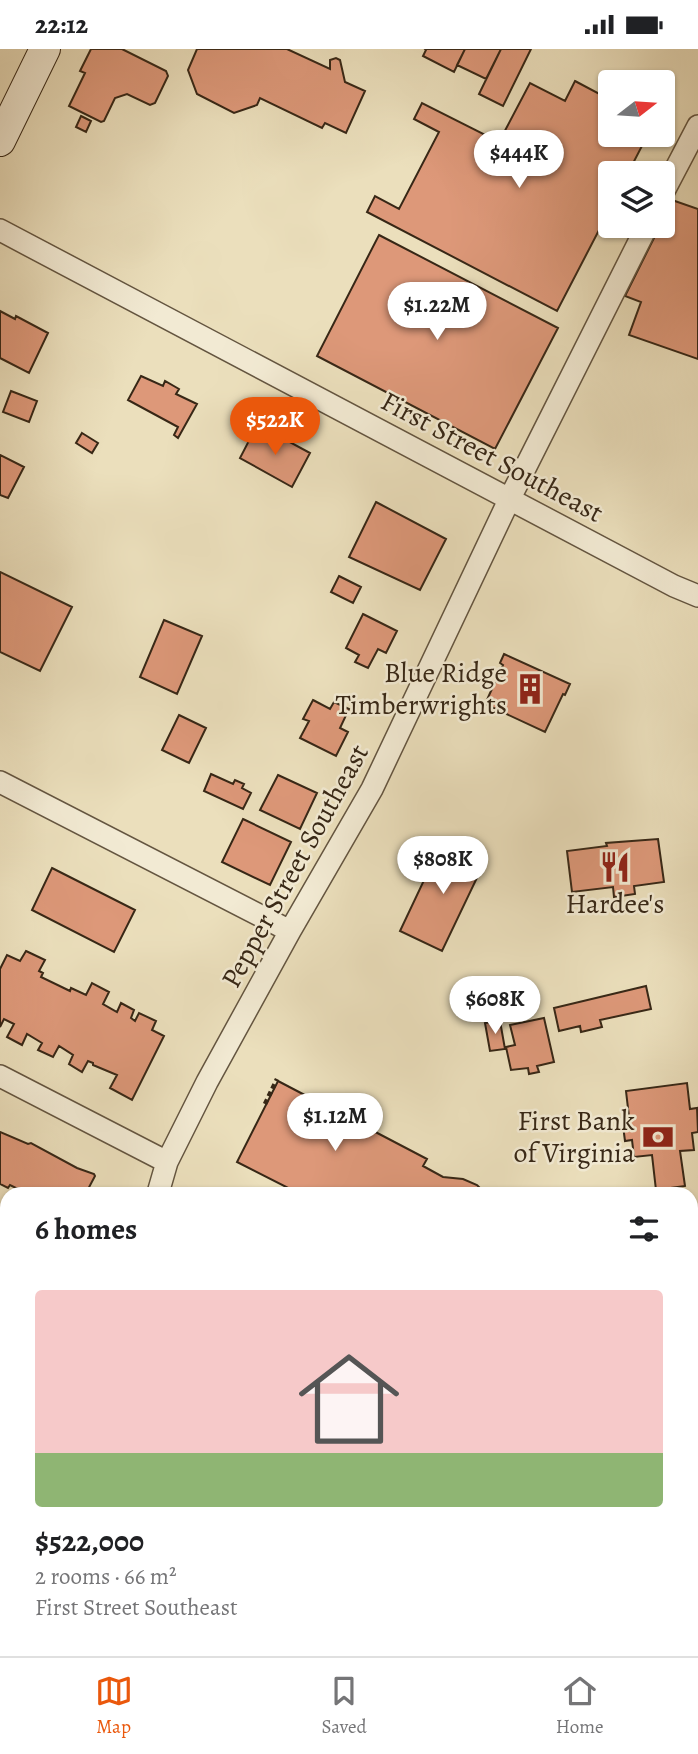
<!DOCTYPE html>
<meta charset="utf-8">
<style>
body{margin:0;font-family:Alegreya,serif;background:#f2f2f2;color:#202124;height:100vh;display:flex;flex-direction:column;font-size:26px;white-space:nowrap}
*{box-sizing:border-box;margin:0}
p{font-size:23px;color:#757577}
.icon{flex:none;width:38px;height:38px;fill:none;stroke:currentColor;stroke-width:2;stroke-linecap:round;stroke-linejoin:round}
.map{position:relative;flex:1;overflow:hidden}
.side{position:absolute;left:0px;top:1138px;width:698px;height:471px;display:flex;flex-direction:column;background:#fff;border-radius:21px 21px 0 0;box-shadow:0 2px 5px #0004}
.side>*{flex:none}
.needle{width:46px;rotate:73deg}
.tools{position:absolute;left:598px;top:21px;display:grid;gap:14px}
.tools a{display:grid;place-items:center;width:77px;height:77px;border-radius:7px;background:#fff;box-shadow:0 2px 5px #0004;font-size:35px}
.price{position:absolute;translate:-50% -60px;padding:0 16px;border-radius:24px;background:#fff;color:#222;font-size:23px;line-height:46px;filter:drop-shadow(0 2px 4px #0008)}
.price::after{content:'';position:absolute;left:50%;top:42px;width:21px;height:16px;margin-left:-10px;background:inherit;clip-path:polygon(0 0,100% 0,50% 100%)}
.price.on{background:#ea580c;color:#fff}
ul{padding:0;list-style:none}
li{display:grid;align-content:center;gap:14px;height:371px;padding:0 35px}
li span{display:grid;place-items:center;height:217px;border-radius:7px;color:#555}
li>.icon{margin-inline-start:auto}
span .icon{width:126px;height:126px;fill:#fffc;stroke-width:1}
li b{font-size:30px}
h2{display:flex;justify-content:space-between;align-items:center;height:84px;padding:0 35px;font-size:30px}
.status{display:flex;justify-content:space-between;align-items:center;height:49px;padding:0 35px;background:#fff;direction:ltr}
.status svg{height:19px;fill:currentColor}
.tabs{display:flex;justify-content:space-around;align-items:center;height:98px;border-top:2px solid #e0e0e0;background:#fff;font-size:19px;color:#757577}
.tabs a{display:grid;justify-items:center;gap:4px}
.tabs .on{color:#ea580c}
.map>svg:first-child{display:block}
</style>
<div class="status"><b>22:12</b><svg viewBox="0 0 49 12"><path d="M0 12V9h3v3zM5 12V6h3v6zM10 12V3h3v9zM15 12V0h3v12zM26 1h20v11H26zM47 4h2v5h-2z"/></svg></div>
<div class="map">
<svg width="698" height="1607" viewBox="0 0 698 1607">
<rect width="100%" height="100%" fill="#ebdfbc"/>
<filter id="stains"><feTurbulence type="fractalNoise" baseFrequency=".00286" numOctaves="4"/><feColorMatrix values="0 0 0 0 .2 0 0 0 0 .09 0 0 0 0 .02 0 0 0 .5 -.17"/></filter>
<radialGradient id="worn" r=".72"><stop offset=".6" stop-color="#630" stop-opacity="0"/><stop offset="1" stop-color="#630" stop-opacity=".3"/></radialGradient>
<path fill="#dd9879" stroke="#372716" stroke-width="2" d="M 91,0 L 122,0 L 166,22 L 168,27 L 155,54 L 150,56 L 127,45 L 115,49 L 104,72 L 101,73 L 69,57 L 85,24 L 80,22 Z
M 197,0 L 287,0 L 330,20 L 330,11 L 336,9 L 340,11 L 345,33 L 365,42 L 346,84 L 325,74 L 322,79 L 260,49 L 257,56 L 234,64 L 197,45 L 188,21 Z
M 425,0 L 465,0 L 454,23 L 423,7 L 426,1 Z
M 465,0 L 501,0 L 486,30 L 457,16 Z
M 501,0 L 531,0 L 503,57 L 479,45 Z
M 575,32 L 611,51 L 611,86 L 630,86 L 644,93 L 628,124 L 611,124 L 611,158 L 557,262 L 367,163 L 375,147 L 399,160 L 439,83 L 414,70 L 422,54 L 499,93 L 530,34 L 565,52 Z
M 81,67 L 91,72 L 86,83 L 76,78 Z
M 672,151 L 698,160 L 698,310 L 629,286 L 641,253 L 625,247 L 660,177 L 663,177 L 663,170 Z
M 379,186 L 558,279 L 495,400 L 317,307 Z
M 0,262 L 15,270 L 16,267 L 48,284 L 29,324 L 0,309 Z
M 141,327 L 163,337 L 165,332 L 179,340 L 176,345 L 197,355 L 178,389 L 174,386 L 178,378 L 128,351 Z
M 11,342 L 37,352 L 29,373 L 3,363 Z
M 255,380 L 275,390 L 277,386 L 310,404 L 292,438 L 240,409 Z
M 82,384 L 98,394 L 92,404 L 76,394 Z
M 0,406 L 24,418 L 8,449 L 0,446 Z
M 376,453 L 446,490 L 420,541 L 349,508 Z
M 0,523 L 72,558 L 40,622 L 0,603 Z
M 339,527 L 361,538 L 353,554 L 331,543 Z
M 363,565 L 397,582 L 386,604 L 378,600 L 368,619 L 355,613 L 359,606 L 346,599 Z
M 164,571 L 202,587 L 177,645 L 140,628 Z
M 504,605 L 570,635 L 565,646 L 563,645 L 545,683 L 485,655 L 503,616 L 500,614 Z
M 313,651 L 330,660 L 334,653 L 349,660 L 340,679 L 348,683 L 336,707 L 300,689 L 309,672 L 303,670 Z
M 179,666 L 206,679 L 189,714 L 162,701 Z
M 211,725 L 233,735 L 235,731 L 244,735 L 242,739 L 251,744 L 243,760 L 204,742 Z
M 278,726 L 317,744 L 300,780 L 260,761 Z
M 243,770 L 291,793 L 270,836 L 222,813 Z
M 658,790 L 664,833 L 634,837 L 635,845 L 614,848 L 613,838 L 572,843 L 567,802 L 607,797 L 606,794 Z
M 443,791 L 485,812 L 442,902 L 400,882 Z
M 52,819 L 135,861 L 114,903 L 32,861 Z
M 26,902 L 45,911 L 39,922 L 43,924 L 41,928 L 70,942 L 71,939 L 86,946 L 92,934 L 109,943 L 103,955 L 117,963 L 121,954 L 134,961 L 131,969 L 135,972 L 139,964 L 156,972 L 152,981 L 164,987 L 132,1051 L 110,1039 L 117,1026 L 93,1016 L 93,1014 L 88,1012 L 82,1023 L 69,1015 L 73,1006 L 59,997 L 53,1008 L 38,1001 L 42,994 L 27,985 L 22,996 L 7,988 L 14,975 L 4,970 L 0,978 L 0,920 L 7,906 L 20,912 Z
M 646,937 L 651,960 L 600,971 L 602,978 L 581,983 L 580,977 L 559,982 L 554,959 Z
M 544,969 L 554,1013 L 537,1017 L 539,1023 L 529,1025 L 528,1019 L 511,1021 L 506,998 L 515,996 L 510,976 Z
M 500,972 L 505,1000 L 490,1002 L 485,974 Z
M 278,1032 L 427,1110 L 423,1117 L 443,1128 L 463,1130 L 477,1136 L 485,1144 L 298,1144 L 237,1113 Z
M 687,1034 L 690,1060 L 697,1059 L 698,1083 L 692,1084 L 694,1101 L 680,1102 L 685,1137 L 656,1141 L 652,1106 L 634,1108 L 632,1091 L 625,1092 L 622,1069 L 629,1068 L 626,1042 Z
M 0,1083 L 28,1095 L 31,1094 L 77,1119 L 94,1125 L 95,1127 L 86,1144 L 26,1144 L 10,1136 L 8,1139 L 0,1135 Z
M 0,1182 L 7,1185 L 7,1241 L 0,1238 Z
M 695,1280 L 698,1280 L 698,1414 L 691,1415 L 691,1286 L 696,1285 Z
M 0,1333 L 6,1335 L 1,1348 L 7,1348 L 7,1410 L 0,1408 Z
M 698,1500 L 698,1530 L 691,1532 L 691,1501 Z
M 52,1601 L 85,1601 L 84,1607 L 44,1607 L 44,1605 L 51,1606 Z"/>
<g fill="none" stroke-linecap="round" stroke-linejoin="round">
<defs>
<path id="minor" d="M 663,144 L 698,77
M 0,181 L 674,537 L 698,547
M 0,733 L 290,882
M 0,1027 L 167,1113
M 158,1144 L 167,1113 L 207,1033 L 290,882 L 372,740 L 510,449 L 647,177
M 0,1288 L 7,1290
M 0,1544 L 7,1541"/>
<path id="secondary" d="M 0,92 L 45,0"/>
</defs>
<use href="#minor" stroke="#645540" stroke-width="24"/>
<use href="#secondary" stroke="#372716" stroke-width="32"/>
<path stroke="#372716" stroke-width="4.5" stroke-dasharray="5 3.5" stroke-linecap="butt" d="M 265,1055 L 277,1030"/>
<use href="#minor" stroke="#f2ead3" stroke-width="21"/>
<use href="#secondary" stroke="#f2ead3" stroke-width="30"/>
</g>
<defs>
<symbol id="building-bare" viewBox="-9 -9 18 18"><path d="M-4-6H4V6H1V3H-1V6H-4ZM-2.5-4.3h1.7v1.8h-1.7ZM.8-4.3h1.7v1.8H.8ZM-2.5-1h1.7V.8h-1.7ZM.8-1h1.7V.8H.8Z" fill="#8f2418" stroke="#f2ead3" stroke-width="2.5" paint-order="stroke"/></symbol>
<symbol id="restaurant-bare" viewBox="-9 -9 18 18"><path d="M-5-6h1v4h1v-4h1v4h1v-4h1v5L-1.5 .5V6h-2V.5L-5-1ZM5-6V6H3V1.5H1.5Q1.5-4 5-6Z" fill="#8f2418" stroke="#f2ead3" stroke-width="2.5" paint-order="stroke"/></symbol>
<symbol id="bank-bare" viewBox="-9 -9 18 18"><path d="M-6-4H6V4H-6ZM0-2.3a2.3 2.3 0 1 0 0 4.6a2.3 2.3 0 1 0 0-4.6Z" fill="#8f2418" stroke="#f2ead3" stroke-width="2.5" paint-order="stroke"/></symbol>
</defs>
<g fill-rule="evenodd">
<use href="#building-bare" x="508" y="618" width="44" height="44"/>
<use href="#restaurant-bare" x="593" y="796" width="44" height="44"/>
<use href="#bank-bare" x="636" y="1066" width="44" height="44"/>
</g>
<g text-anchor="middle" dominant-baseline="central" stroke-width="5" stroke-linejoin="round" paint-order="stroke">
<g font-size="28" fill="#372716" stroke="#f2ead3">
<text transform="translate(492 408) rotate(28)">First Street Southeast</text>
<text transform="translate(295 817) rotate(-61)">Pepper Street Southeast</text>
</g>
<g font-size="28" fill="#372716" stroke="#f2ead3" text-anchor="end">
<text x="507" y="624">Blue Ridge<tspan x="507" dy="32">Timberwrights</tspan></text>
<text x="615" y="855" text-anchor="middle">Hardee's</text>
<text x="635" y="1072">First Bank<tspan x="635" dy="32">of Virginia</tspan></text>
</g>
</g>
<rect width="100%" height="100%" filter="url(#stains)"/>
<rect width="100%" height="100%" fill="url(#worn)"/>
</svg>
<div class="tools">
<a><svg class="needle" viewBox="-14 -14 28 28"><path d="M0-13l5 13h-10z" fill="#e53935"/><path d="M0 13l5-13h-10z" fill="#757577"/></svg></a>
<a><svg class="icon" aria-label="layers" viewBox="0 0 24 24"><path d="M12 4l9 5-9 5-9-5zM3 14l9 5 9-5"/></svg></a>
</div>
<b class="price" style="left:519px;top:141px">$444K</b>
<b class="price" style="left:437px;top:293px">$1.22M</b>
<b class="price on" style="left:275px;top:408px">$522K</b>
<b class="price" style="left:443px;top:847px">$808K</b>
<b class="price" style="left:495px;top:987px">$608K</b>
<b class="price" style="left:335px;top:1104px">$1.12M</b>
<section class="side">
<h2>6 homes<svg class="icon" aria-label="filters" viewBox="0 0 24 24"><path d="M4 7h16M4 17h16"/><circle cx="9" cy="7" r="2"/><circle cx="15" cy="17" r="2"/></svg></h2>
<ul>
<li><span style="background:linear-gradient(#f6c9c9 75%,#8fb573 0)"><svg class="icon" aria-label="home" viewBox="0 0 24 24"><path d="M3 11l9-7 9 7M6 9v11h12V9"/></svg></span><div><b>$522,000</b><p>2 rooms · 66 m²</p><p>First Street Southeast</p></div></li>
</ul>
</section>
</div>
<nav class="tabs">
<a class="on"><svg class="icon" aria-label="map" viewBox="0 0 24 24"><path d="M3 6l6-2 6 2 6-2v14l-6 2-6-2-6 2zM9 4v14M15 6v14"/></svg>Map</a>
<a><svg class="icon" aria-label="saved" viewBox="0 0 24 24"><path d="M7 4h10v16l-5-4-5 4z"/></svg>Saved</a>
<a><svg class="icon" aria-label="home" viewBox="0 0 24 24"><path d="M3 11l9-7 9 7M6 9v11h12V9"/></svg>Home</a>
</nav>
